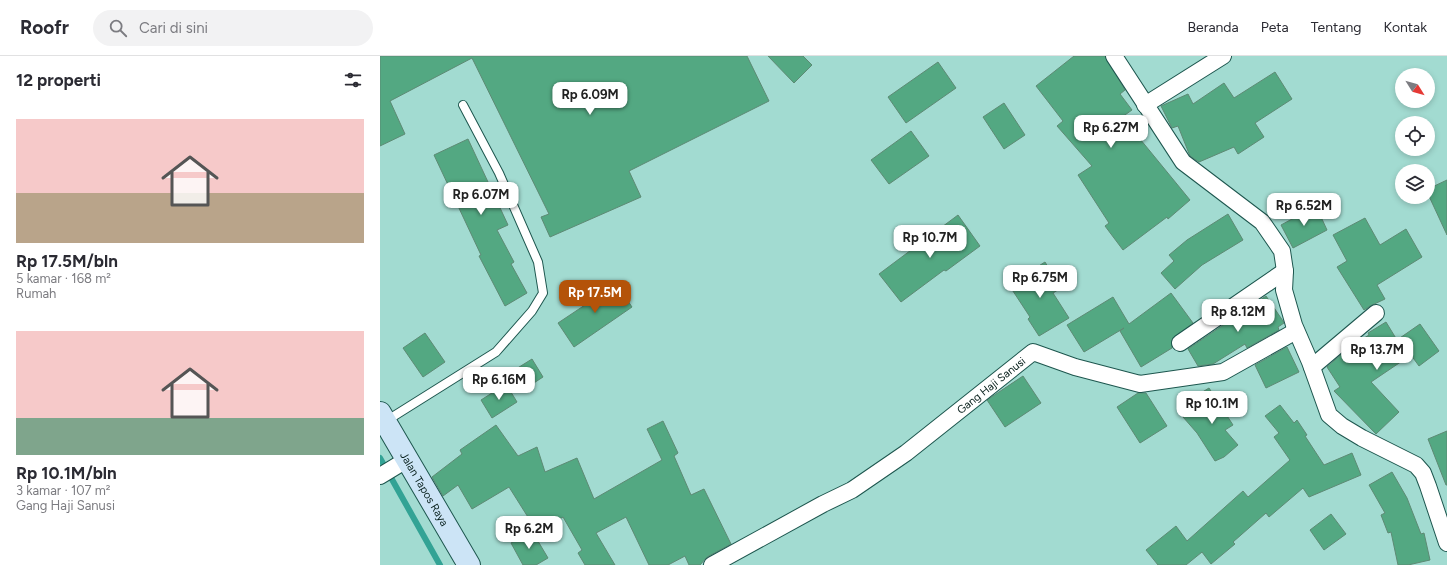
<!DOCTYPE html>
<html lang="id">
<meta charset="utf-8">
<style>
body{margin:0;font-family:Figtree,sans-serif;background:#f2f2f3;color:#2b2b33;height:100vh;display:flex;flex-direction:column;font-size:15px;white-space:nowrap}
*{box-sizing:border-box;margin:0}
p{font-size:13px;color:#7c7c81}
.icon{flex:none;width:22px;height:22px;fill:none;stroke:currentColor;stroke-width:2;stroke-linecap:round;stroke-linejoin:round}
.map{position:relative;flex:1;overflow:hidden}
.drawer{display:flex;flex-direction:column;background:#fff;width:380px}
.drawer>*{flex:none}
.needle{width:26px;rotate:127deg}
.controls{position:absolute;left:1015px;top:12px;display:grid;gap:8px}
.controls a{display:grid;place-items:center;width:40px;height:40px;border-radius:50%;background:#fff;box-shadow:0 2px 6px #0003;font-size:20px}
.price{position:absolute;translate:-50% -34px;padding:0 9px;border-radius:8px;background:#fff;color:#222;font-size:13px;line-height:26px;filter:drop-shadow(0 1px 2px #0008)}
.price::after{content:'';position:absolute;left:50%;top:24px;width:12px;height:9px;margin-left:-6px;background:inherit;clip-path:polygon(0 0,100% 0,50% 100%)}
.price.active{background:#b45309;color:#fff}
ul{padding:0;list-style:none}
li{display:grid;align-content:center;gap:8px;height:212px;padding:0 16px}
li span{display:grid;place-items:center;height:124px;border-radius:0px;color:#555}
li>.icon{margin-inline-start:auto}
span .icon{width:72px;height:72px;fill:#fffc;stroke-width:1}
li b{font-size:17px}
h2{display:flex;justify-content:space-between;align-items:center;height:48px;padding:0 16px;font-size:17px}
header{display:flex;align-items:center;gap:24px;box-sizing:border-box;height:56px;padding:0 20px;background:#fff;border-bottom:1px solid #e1e1e2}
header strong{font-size:19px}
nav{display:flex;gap:22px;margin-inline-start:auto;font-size:14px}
.search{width:280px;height:36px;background:#f2f2f3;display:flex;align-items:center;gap:10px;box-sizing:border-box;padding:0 14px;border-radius:22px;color:#7c7c81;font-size:15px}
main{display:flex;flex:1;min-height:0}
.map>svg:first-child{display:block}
</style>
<header>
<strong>Roofr</strong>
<div class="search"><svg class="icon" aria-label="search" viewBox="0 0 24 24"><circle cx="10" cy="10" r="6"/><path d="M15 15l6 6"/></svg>Cari di sini</div>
<nav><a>Beranda</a><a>Peta</a><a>Tentang</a><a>Kontak</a></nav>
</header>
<main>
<section class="drawer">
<h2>12 properti<svg class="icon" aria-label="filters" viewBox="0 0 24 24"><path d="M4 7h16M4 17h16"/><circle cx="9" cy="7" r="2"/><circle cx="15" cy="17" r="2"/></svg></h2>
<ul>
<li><span style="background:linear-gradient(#f6c9c9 60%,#b9a48a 0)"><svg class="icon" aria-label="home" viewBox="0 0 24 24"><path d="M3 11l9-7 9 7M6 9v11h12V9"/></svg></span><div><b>Rp 17.5M/bln</b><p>5 kamar · 168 m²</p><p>Rumah</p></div></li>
<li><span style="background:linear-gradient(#f6c9c9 70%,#7fa58c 0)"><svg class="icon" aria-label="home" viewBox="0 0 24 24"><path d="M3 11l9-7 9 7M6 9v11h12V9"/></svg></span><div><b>Rp 10.1M/bln</b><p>3 kamar · 107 m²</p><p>Gang Haji Sanusi</p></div></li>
</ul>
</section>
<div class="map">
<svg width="1067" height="509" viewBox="0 0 1067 509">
<rect width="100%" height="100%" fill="#a2dbd1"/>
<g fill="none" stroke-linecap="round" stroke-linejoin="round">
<path stroke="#33a395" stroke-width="6" d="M 0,402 L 60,509"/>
</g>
<path fill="#53a882" stroke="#5d8a74" d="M 0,0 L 367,0 L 389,45 L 249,115 L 261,141 L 170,181 L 161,161 L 169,158 L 92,2 L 10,45 L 25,78 L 0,90 Z
M 388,0 L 423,0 L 432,9 L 414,27 Z
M 694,0 L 725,0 L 745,34 L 740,38 L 752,54 L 742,61 L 810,144 L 788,163 L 787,161 L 743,194 L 725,170 L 729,167 L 698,119 L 712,110 L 677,70 L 683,65 L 656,30 Z
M 558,6 L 576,32 L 526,67 L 508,41 Z
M 895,16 L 912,43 L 875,67 L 884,81 L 858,98 L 854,91 L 819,106 L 810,100 L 798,70 L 792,72 L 781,50 L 808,38 L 813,48 L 844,27 L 854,42 Z
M 624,47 L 645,79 L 624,93 L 603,61 Z
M 531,75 L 549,100 L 509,128 L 491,104 Z
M 88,83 L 128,169 L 117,174 L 134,206 L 131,208 L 147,237 L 125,250 L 99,200 L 101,199 L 54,99 Z
M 1067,124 L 1067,179 L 1048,138 L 1048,133 Z
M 936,150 L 947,174 L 913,192 L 901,169 Z
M 848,158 L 863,184 L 822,209 L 795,233 L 781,217 L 794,205 L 789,199 L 807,184 Z
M 578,159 L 600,190 L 566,215 L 564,214 L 521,246 L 499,218 Z
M 985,162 L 1000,189 L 1026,173 L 1042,201 L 997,229 L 1005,243 L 990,250 L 984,254 L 957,211 L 967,205 L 953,179 Z
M 665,206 L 681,232 L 673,237 L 689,262 L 659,280 L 648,263 L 650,261 L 629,229 Z
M 235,226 L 252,251 L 194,291 L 178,267 L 211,245 L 209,243 Z
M 791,237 L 813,267 L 792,283 L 792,292 L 761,311 L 740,275 L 744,272 L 704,296 L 687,269 L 733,241 L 749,268 Z
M 886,240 L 903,265 L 904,267 L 898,271 L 899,274 L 867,292 L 865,288 L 833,308 L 818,310 L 808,293 Z
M 1006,266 L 1017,284 L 1040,268 L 1059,295 L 1039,310 L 1031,299 L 991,326 L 1019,356 L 996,378 L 954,335 L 960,331 L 947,311 L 971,290 L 989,279 L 988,277 Z
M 45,277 L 65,306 L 43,321 L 23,292 Z
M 907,291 L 919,316 L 886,332 L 875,309 Z
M 152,303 L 163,321 L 140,336 L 128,318 Z
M 643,320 L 661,347 L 625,371 L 607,344 Z
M 126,328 L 137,346 L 112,362 L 101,344 Z
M 829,332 L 853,369 L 845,374 L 858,389 L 844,401 L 835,405 L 817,377 L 803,361 L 820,346 L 816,340 Z
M 758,337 L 766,337 L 787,370 L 760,387 L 737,351 Z
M 900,349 L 914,367 L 917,364 L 927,379 L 925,380 L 944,409 L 972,397 L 981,419 L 929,441 L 923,432 L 889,461 L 886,457 L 853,486 L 855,488 L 831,508 L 822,496 L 806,509 L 778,509 L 766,494 L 796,470 L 807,485 L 863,435 L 868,441 L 910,404 L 894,381 L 899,377 L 885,360 Z
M 283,365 L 298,397 L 294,400 L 311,439 L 324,433 L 351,488 L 327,501 L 320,509 L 309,509 L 305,500 L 288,509 L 269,509 L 246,461 L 216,477 L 235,509 L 205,509 L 198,497 L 202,494 L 183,461 L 158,477 L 129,431 L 92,453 L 78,429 L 63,440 L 52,421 L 82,398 L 80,394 L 116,369 L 138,400 L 157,391 L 165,416 L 197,402 L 214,443 L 282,404 L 267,373 Z
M 1067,375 L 1067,429 L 1066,429 L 1048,383 Z
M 1012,416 L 1027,442 L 1041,478 L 1044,477 L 1050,504 L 1028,509 L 1018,509 L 1011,476 L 1008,477 L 1001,459 L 1005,457 L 989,429 Z
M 951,458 L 966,478 L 944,494 L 930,474 Z
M 152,475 L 168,502 L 156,509 L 143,509 L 131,487 Z"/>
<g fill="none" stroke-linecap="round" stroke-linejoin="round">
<defs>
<path id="service" d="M 6,365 L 116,296 L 152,255 L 163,237 L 158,206 L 119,117 L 83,49"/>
<g id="minor">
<path d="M 734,0 L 803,106 L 882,166 L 902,195 L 905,215 L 904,234 L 914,269 L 930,306 L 949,359 L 962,370 L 982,382 L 1036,409 L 1043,417 L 1048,430 L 1067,487"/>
<path d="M 765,49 L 843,0"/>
<path d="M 800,287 L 905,215"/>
<path d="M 932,311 L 996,257"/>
<path d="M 0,420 L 28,403"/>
<path id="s1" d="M 332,509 L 443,448 L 472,434 L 526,397 L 653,296 L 695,311 L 760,328 L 843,316 L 916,275"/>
</g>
<g id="secondary">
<path id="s2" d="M 0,357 L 89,509"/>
</g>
</defs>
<use href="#service" stroke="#1d564e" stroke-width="10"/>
<use href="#minor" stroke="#1d564e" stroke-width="18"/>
<use href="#secondary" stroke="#1d564e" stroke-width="24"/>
<use href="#service" stroke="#fff" stroke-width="8"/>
<use href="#minor" stroke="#fff" stroke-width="16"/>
<use href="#secondary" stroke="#cce4f6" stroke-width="22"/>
</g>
<g text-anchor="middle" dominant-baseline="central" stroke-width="3.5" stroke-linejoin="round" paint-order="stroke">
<g font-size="11" fill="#061e1a" stroke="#a2dbd1">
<text stroke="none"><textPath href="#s1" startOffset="333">Gang Haji Sanusi</textPath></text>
<text stroke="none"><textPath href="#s2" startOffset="88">Jalan Tapos Raya</textPath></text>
</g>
</g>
</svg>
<div class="controls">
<a><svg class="needle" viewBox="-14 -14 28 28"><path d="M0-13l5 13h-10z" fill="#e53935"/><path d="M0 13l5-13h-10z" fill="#7c7c81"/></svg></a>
<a><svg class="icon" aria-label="locate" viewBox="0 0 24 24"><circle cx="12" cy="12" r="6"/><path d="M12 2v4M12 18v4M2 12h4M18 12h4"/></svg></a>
<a><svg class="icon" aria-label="layers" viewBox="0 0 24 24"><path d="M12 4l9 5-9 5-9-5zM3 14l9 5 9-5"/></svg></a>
</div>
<b class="price" style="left:210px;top:60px">Rp 6.09M</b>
<b class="price" style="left:731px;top:93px">Rp 6.27M</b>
<b class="price" style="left:101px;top:160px">Rp 6.07M</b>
<b class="price" style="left:924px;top:171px">Rp 6.52M</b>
<b class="price" style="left:550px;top:203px">Rp 10.7M</b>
<b class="price" style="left:660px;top:243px">Rp 6.75M</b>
<b class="price active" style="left:215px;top:258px">Rp 17.5M</b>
<b class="price" style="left:858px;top:277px">Rp 8.12M</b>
<b class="price" style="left:997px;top:315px">Rp 13.7M</b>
<b class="price" style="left:119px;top:345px">Rp 6.16M</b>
<b class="price" style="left:832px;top:369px">Rp 10.1M</b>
<b class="price" style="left:149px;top:494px">Rp 6.2M</b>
</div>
</main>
